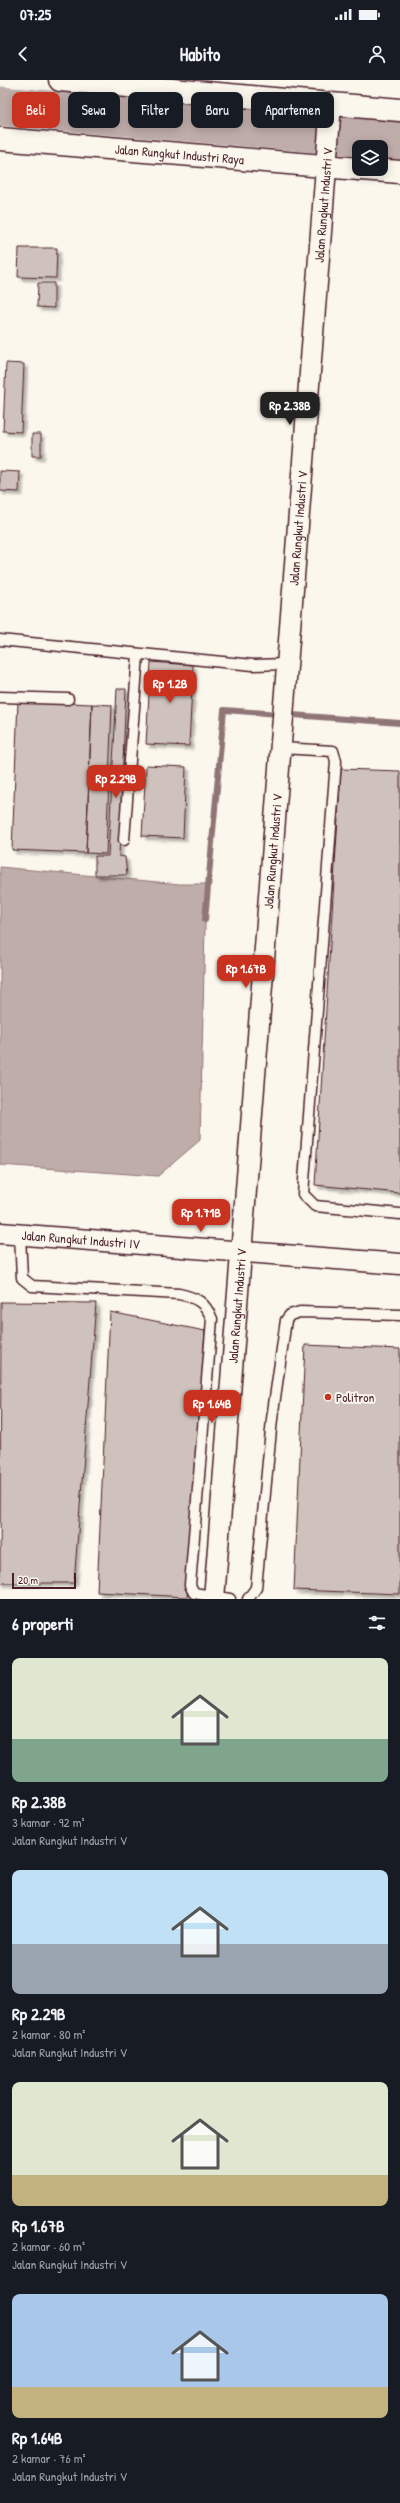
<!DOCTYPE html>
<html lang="id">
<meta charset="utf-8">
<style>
body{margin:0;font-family:"Patrick Hand",sans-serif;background:#20242c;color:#f1f3f6;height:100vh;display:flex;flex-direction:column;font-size:15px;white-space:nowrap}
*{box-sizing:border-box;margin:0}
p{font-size:13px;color:#9ea1a6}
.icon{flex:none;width:22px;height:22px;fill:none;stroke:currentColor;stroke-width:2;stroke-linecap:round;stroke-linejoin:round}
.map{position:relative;height:1519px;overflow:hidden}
.drawer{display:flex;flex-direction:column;background:#171b24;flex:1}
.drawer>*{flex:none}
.top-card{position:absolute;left:12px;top:12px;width:376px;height:36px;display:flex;gap:8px}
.fabs{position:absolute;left:352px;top:60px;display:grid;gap:8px}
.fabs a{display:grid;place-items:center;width:36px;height:36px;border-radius:8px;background:#171b24;box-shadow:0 2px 10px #0003;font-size:20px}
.scale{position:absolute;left:12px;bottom:10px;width:64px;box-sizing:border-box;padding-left:4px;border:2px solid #4a1f2b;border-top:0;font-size:11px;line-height:14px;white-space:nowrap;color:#4a1f2b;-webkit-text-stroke:3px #fbf7ec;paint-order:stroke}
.price{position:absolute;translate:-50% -34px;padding:0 9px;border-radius:8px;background:#c8321e;color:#fff;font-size:13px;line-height:26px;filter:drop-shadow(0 1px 2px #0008)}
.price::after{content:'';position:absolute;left:50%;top:24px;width:12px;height:9px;margin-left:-6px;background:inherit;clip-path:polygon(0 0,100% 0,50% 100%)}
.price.current{background:#222;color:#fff}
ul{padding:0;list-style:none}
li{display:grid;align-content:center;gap:8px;height:212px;padding:0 12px}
li span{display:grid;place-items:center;height:124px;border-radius:8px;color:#555}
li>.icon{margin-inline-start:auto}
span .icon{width:72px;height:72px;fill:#fffc;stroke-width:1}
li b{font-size:17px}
h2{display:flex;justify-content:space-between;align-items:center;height:48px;padding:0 12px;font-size:17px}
.tag{padding:0 14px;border-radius:8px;background:#171b24;box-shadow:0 2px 10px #0003;font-size:14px;line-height:36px}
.tag.current{background:#c8321e;color:#fff}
.status{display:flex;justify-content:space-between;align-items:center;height:28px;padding:0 20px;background:#171b24;direction:ltr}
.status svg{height:11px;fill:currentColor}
header{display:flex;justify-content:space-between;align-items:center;height:52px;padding:0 12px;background:#171b24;font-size:18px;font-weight:800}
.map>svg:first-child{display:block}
</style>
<div class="status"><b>07:25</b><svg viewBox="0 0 49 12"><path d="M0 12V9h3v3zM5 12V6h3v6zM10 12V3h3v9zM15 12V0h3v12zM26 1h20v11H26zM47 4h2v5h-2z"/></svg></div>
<header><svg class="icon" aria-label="back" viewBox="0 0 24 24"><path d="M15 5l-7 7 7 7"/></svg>Habito<svg class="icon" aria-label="person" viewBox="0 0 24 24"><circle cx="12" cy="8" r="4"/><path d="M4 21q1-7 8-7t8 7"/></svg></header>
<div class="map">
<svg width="400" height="1519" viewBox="0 0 400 1519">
<defs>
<filter id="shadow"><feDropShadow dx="3.5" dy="3.5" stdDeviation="1" flood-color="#0004"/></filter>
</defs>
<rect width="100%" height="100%" fill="#fbf7ec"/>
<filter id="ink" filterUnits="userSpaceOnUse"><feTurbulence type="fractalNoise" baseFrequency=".025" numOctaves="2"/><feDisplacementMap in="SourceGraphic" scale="8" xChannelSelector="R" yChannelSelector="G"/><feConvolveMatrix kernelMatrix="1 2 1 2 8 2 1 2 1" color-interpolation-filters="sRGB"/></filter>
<g filter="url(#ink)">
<path fill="#bfadaa" stroke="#907477" d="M 0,787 L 179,804 L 206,804 L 200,1060 L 158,1096 L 0,1085 Z"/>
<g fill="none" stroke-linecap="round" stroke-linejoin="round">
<path stroke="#907477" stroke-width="6" d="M 205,840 L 224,630 L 400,643"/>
<path stroke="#bfadaa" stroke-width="39" d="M 0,26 L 400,60"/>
</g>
<path fill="#cfc2bc" stroke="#4a1f2b" filter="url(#shadow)" d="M 19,168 L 57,168 L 56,198 L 18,197 Z
M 38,203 L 54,203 L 54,228 L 37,227 Z
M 6,283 L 24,284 L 21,352 L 3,351 Z
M 32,354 L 41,354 L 41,376 L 32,376 Z
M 0,391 L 20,392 L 19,412 L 0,411 Z
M 151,582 L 193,585 L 189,666 L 146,664 Z
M 117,609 L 126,609 L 119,776 L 125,777 L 127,795 L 95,795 L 95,776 L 108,776 Z
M 18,621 L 92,624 L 86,773 L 12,770 Z
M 92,624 L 112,625 L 106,774 L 86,773 Z
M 146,685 L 186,687 L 183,758 L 142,756 Z
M 341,689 L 400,691 L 400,1113 L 315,1105 Z
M 1,1222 L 96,1223 L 74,1503 L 0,1503 Z
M 110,1232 L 205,1251 L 187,1517 L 97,1512 Z
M 305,1265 L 400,1269 L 400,1514 L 294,1510 Z"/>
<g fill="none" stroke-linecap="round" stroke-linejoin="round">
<defs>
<path id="service" d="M 0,560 L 253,585 L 287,584
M 0,617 L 68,619
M 281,668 L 333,671 L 336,681 L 303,1114 L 315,1126 L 400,1134
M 124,760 L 138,575
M 20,1155 L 22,1198 L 32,1206 L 179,1214 C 197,1218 205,1222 212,1239 L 190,1505 L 194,1513 L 230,1519
M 248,1519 L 256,1508 L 272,1339 L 286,1240 L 290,1235 L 300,1232 L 400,1235"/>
<g id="minor">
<path id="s1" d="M 0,1153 L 400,1184"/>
<path id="s2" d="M 214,1519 L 331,24"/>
</g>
<g id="primary">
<path d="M 60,0 L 400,30"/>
<path id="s3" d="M 0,59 L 359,89"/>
<path d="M 361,89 L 400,92"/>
</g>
</defs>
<use href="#service" stroke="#4a1f2b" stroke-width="13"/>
<use href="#minor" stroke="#4a1f2b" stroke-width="23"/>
<use href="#primary" stroke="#4a1f2b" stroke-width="25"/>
<use href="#service" stroke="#fbf7ec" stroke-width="10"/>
<use href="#minor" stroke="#fbf7ec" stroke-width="20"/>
<use href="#primary" stroke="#fbf7ec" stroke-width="22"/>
</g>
</g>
<circle fill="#c8321e" stroke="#fbf7ec" stroke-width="1.5" cx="328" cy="1317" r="4"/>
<g text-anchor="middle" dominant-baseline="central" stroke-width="4" stroke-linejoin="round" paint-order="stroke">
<g font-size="13" fill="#4a1f2b" stroke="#fbf7ec">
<text stroke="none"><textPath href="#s3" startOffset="180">Jalan Rungkut Industri Raya</textPath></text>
<text stroke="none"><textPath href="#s2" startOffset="1398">Jalan Rungkut Industri V</textPath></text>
<text stroke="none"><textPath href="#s2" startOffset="1074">Jalan Rungkut Industri V</textPath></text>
<text stroke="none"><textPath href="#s2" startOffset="750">Jalan Rungkut Industri V</textPath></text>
<text stroke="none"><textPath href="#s1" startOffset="81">Jalan Rungkut Industri IV</textPath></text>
<text stroke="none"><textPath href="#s2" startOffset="294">Jalan Rungkut Industri V</textPath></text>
</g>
<g font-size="13" fill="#4a1f2b" stroke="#fbf7ec" text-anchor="start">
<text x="336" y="1317">Politron</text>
</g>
</g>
</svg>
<div class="fabs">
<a><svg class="icon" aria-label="layers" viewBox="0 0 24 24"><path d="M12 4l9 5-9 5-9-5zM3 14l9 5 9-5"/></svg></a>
</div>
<div class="scale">20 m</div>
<b class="price current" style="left:290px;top:346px">Rp 2.38B</b>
<b class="price" style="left:170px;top:624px">Rp 1.2B</b>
<b class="price" style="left:116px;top:719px">Rp 2.29B</b>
<b class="price" style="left:246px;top:909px">Rp 1.67B</b>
<b class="price" style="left:201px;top:1153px">Rp 1.71B</b>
<b class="price" style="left:212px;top:1344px">Rp 1.64B</b>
<div class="top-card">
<a class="tag current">Beli</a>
<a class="tag">Sewa</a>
<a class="tag">Filter</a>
<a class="tag">Baru</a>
<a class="tag">Apartemen</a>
</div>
</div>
<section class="drawer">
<h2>6 properti<svg class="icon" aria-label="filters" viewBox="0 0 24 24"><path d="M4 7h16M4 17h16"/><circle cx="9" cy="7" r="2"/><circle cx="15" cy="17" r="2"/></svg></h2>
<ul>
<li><span style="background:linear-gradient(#dfe7d0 65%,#7fa58c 0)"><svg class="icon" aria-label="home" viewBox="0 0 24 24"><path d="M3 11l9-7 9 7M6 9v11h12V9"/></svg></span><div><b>Rp 2.38B</b><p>3 kamar · 92 m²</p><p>Jalan Rungkut Industri V</p></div></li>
<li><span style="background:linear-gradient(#bfe0f5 60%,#9aa5b1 0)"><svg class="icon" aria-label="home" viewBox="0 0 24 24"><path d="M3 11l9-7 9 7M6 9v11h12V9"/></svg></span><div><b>Rp 2.29B</b><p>2 kamar · 80 m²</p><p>Jalan Rungkut Industri V</p></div></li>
<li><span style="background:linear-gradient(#dfe7d0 75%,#c2b280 0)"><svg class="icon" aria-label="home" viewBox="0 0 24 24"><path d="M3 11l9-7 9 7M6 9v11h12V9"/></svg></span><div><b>Rp 1.67B</b><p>2 kamar · 60 m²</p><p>Jalan Rungkut Industri V</p></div></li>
<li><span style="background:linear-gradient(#a9c7e8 75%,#c2b280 0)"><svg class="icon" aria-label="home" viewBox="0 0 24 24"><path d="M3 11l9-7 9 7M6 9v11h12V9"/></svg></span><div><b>Rp 1.64B</b><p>2 kamar · 76 m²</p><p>Jalan Rungkut Industri V</p></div></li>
</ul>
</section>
